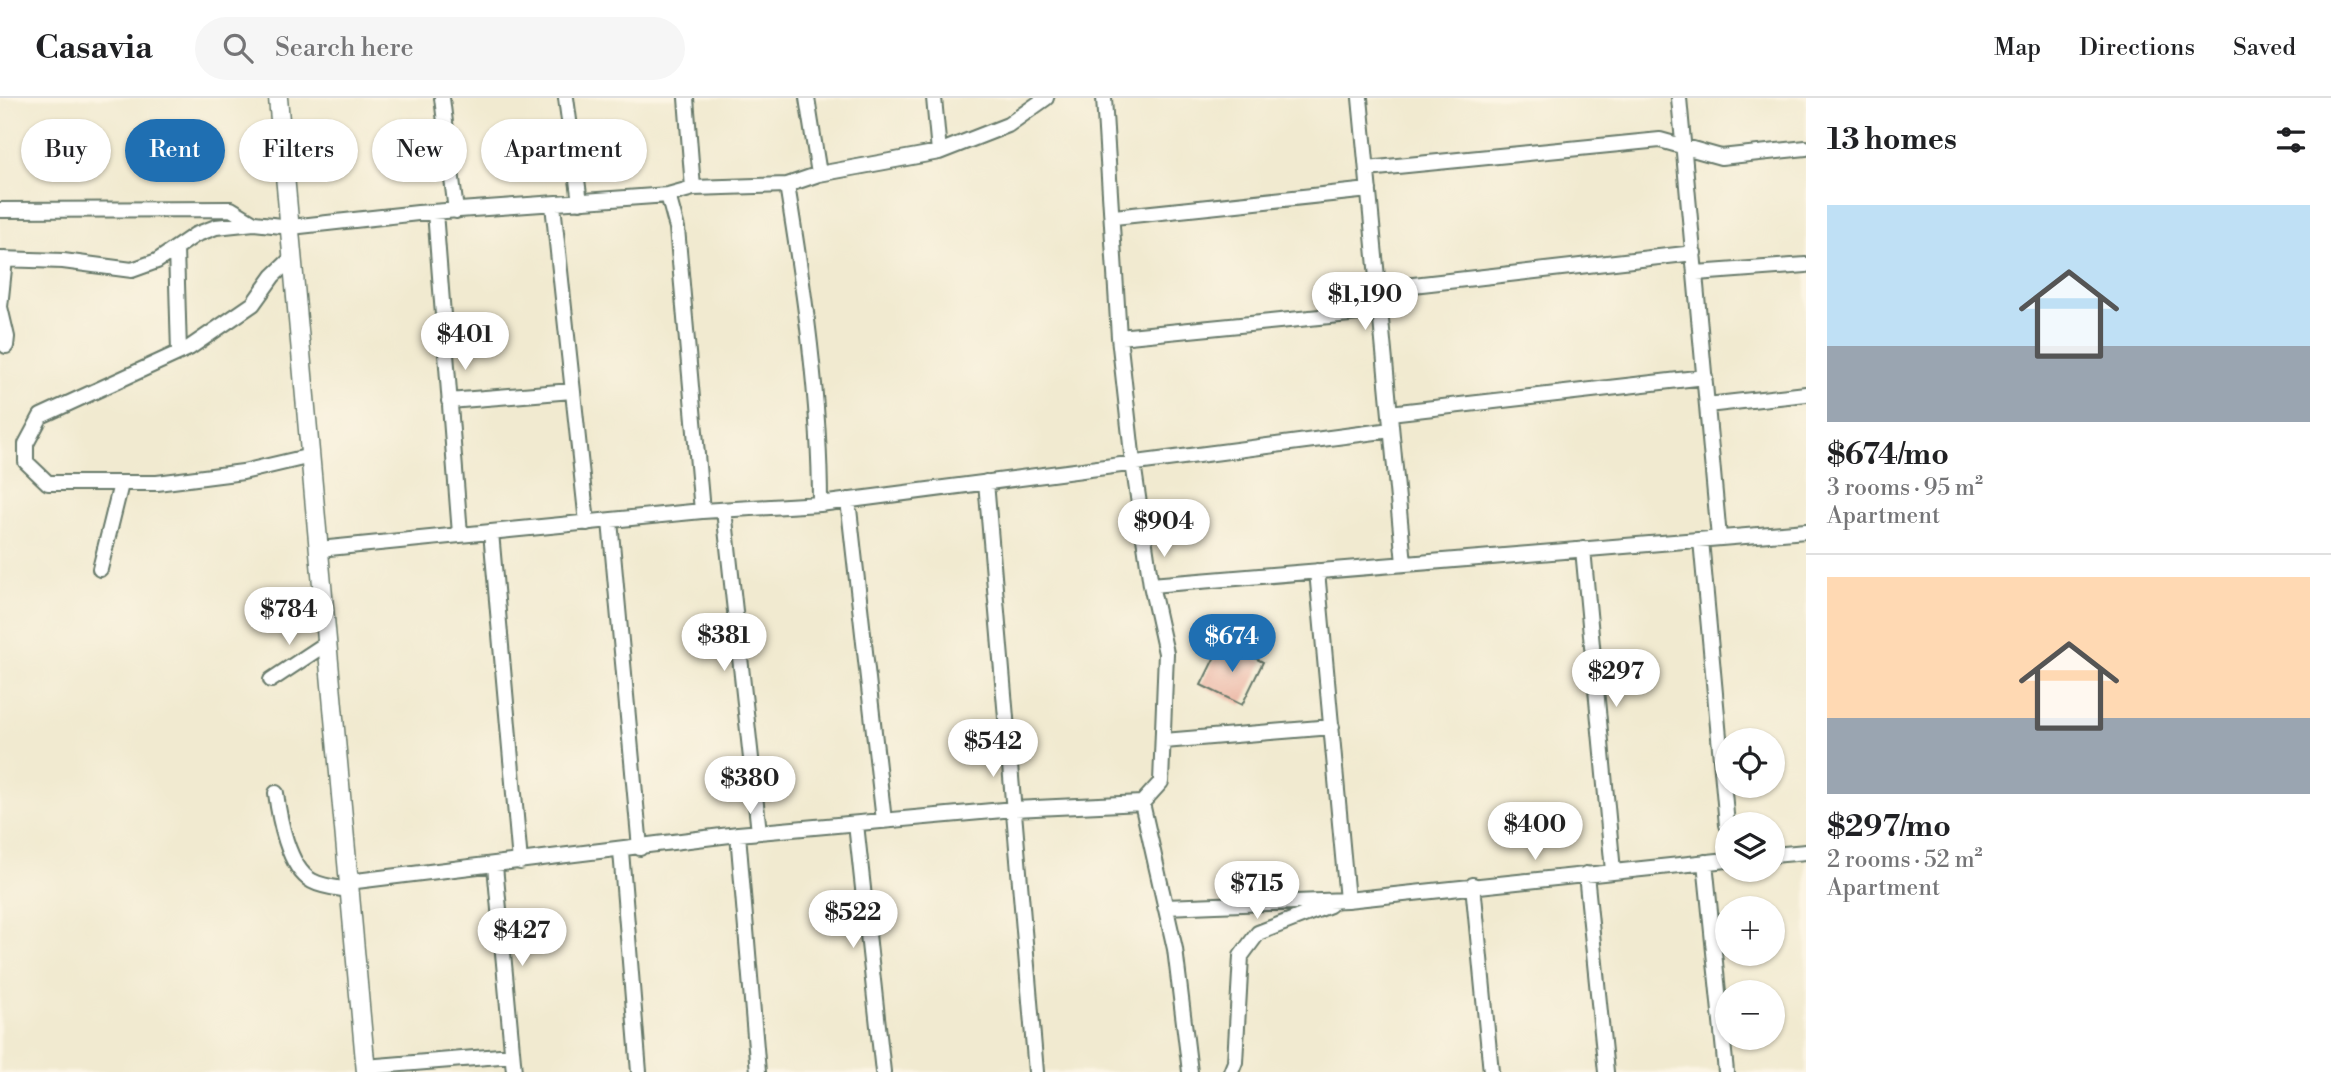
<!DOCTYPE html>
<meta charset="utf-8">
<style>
body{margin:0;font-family:"Libre Bodoni",serif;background:#f6f6f6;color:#202124;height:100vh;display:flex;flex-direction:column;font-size:26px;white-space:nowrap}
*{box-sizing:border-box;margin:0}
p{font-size:23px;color:#757577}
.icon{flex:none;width:38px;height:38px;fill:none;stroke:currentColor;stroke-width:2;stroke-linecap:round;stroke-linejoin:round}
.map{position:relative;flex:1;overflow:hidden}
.side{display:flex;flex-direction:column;background:#fff;width:525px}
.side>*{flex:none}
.hud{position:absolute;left:21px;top:21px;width:665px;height:63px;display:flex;gap:14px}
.tools{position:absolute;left:1715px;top:630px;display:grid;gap:14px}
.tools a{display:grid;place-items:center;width:70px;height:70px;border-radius:50%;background:#fff;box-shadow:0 2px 5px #0004;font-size:35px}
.price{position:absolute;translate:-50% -60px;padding:0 16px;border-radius:24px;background:#fff;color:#222;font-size:23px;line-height:46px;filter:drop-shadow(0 2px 4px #0008)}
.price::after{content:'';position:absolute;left:50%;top:42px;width:21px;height:16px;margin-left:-10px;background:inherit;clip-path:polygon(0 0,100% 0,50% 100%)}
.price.on{background:#1f6fb2;color:#fff}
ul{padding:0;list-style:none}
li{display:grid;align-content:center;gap:14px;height:371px;padding:0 21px}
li+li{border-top:2px solid #e0e0e0}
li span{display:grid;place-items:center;height:217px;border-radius:0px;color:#555}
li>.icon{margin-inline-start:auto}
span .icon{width:126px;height:126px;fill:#fffc;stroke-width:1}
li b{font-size:30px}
h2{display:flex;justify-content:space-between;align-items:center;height:84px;padding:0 21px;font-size:30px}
.pill{padding:0 24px;border-radius:32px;background:#fff;box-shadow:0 2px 5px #0004;font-size:24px;line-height:63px}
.pill.on{background:#1f6fb2;color:#fff}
header{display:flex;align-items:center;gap:42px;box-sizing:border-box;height:98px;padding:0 35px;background:#fff;border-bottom:2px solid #e0e0e0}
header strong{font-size:33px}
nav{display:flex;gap:38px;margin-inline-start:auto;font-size:24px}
.search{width:490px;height:63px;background:#f6f6f6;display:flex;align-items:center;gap:18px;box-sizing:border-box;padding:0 24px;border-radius:38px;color:#757577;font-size:26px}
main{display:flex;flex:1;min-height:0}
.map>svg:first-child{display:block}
</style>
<header>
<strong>Casavia</strong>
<div class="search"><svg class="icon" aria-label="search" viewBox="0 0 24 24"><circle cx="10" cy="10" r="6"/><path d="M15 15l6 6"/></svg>Search here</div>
<nav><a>Map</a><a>Directions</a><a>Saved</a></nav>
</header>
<main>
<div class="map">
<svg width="1806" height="974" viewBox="0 0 1806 974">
<rect width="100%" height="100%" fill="#fcf5e5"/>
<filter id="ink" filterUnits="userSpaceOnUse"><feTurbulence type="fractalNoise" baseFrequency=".0143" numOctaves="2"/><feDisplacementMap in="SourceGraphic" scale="14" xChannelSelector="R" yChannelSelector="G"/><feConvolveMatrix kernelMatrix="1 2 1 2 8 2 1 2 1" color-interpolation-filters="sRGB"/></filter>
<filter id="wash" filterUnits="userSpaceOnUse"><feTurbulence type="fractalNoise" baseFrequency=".00686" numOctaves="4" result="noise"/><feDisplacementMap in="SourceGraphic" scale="28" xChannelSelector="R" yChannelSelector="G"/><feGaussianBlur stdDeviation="1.57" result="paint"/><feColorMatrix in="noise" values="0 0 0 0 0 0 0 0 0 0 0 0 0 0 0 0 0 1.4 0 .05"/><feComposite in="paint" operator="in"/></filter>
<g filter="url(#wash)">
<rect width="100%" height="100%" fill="#f1ead0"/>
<g id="blocks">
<path fill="#ebb3a2" d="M 1222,544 L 1263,564 L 1242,607 L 1201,587 Z"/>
</g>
</g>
<g filter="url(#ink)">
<use href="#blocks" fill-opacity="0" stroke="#687a6b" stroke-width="2"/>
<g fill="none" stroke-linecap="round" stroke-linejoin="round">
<defs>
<path id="minor" d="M 442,0 L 456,113
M 566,0 L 580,104
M 686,0 L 693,90 L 787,87 L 819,76 L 939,54 L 1008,27 L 1046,0
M 807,0 L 819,76
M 934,0 L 939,54
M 1360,0 L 1404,465
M 1679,0 L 1719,440
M 1367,71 L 1660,42 L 1721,59 L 1806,50
M 787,87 C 804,192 820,300 820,406
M 668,97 L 677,130 L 702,413
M 553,107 L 587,425
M 0,112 L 231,111 L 254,125 L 291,129 L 418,115 L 668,97 L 693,90
M 435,114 L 460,436
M 1114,119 L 1369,92
M 176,151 L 179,254
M 293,159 L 273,178 L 253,206 L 189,250 L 41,318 L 26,346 L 26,364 L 48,385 L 157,385 L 243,374 L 311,358
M 0,161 L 63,163 L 132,172 L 157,163 L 195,137 L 216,129 L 254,125
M 5,161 L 0,209 L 7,239 L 6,248
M 1696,175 L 1806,167
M 1378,191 L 1694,155
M 1119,239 L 1380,213
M 449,303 L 572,293
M 1707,307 L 1806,296
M 1390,315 L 1705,279
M 986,384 L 1036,974
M 848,402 L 884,723
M 724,412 L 759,734
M 610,423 L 640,750
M 491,434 L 520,764
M 1701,442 L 1727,727
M 319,451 L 702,413 L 820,406 L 1391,332
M 1583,451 L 1613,773
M 100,471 L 121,386
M 1317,473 L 1347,802
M 1151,487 L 1806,433
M 271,582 L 327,545
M 1164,643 L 1332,629
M 276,695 C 279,719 288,770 312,783 C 323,789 338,790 349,792
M 1142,705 L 1175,851 L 1190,974
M 856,726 L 883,974
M 738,736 L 758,974
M 621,753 L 639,974
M 1773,757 L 1806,754
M 1705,764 L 1726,974
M 495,768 L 514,974
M 1586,776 L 1606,974
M 348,784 L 738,736 L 1014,711 L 1142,705 L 1161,684 L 1166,555 L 1151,487 L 1133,365 L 1119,239 L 1104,0
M 1473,787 L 1491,974
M 1165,809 L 1347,802 L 1727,762
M 365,969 L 512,957
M 1231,974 L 1235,964 L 1241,858 L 1258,835 L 1330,807"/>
<path id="tertiary" d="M 278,0 L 366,974"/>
</defs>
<use href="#minor" stroke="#687a6b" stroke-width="18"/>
<use href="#tertiary" stroke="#687a6b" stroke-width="21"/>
<use href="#minor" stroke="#fff" stroke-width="14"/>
<use href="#tertiary" stroke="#fff" stroke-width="18"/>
</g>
</g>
</svg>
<div class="tools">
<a><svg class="icon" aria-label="locate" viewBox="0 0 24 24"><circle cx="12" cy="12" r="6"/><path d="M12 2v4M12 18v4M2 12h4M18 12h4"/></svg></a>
<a><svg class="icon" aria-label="layers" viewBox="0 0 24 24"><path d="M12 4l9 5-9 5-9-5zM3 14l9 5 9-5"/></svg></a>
<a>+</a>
<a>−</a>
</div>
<b class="price" style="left:1365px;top:234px">$1,190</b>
<b class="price" style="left:465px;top:274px">$401</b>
<b class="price" style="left:1164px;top:461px">$904</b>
<b class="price" style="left:289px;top:549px">$784</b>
<b class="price" style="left:724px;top:575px">$381</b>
<b class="price on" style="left:1232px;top:576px">$674</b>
<b class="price" style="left:1616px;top:611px">$297</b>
<b class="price" style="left:993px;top:681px">$542</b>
<b class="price" style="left:750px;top:718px">$380</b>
<b class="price" style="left:1535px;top:764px">$400</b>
<b class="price" style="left:1257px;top:823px">$715</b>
<b class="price" style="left:853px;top:852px">$522</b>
<b class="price" style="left:522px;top:870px">$427</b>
<div class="hud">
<a class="pill">Buy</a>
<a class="pill on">Rent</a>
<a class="pill">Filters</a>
<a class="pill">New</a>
<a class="pill">Apartment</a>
</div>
</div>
<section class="side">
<h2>13 homes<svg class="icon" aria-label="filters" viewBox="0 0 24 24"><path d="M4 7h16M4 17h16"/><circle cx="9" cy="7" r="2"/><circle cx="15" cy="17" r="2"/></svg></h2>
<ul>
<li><span style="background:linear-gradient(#bfe0f5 65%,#9aa5b1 0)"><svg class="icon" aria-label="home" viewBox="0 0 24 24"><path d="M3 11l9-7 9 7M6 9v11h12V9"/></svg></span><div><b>$674/mo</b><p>3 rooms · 95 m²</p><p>Apartment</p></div></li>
<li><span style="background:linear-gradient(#ffd9b3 65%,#9aa5b1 0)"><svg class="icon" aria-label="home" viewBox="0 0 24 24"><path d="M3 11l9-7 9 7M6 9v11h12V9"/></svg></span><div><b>$297/mo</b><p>2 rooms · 52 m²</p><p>Apartment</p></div></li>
</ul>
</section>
</main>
